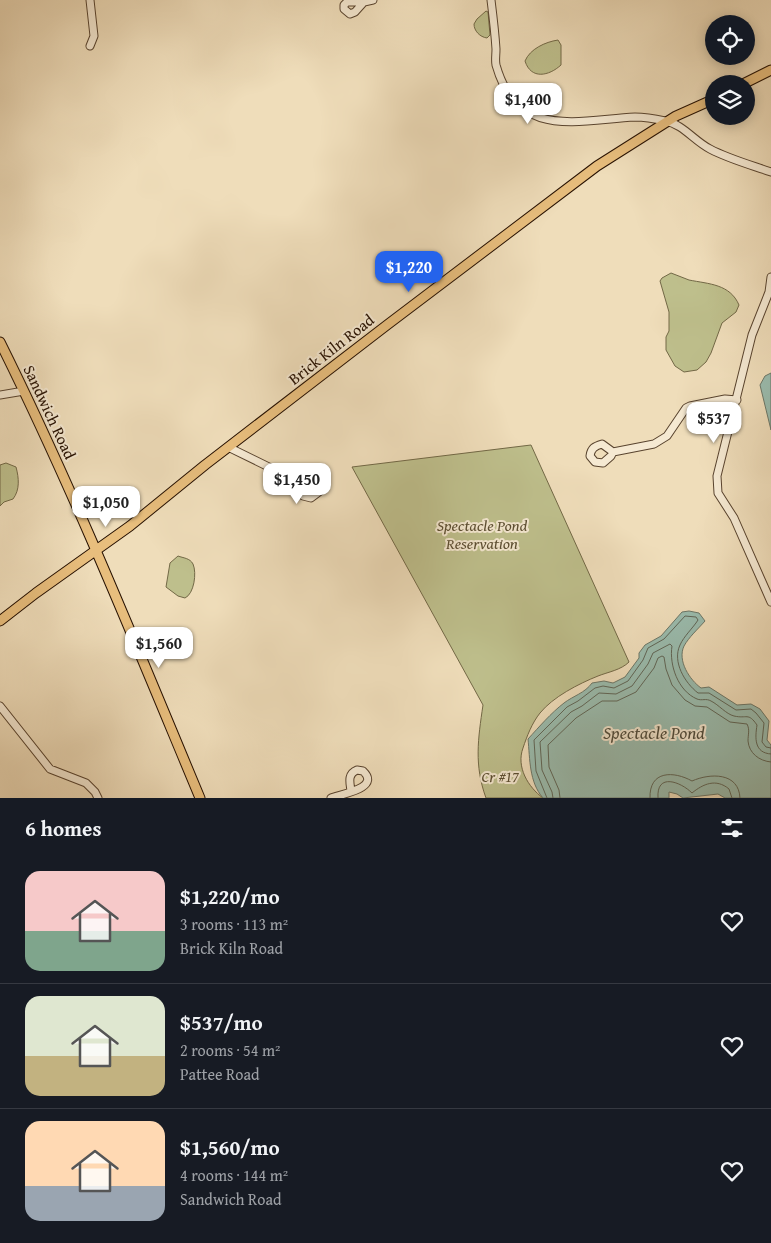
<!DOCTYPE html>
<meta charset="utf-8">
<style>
body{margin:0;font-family:"Gentium Book Plus",serif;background:#20242c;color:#f1f3f6;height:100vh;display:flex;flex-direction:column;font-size:19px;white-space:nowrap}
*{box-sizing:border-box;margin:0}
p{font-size:16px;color:#9ea1a6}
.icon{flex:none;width:28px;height:28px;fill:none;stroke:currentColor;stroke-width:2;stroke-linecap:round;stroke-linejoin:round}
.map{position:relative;height:798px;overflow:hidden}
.sheet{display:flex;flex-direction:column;background:#171b24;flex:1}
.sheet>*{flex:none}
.tools{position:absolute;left:705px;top:15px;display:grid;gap:10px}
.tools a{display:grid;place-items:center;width:50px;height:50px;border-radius:50%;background:#171b24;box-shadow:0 2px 12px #0003;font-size:25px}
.price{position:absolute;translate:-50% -42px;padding:0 11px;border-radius:10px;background:#fff;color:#222;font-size:16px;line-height:32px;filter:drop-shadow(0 1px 2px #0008)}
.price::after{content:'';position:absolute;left:50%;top:30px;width:15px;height:11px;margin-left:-8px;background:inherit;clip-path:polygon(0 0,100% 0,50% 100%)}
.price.selected{background:#2563eb;color:#fff}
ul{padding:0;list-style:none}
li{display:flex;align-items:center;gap:15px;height:125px;padding:0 25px}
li+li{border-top:1px solid #363941}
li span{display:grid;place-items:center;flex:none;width:140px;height:100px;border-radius:15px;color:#555}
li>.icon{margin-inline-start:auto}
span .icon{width:60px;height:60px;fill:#fffc;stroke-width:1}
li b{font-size:21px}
h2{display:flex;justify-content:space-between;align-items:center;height:60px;padding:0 25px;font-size:21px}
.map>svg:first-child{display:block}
</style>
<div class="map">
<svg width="771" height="798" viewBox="0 0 771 798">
<rect width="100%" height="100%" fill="#efddba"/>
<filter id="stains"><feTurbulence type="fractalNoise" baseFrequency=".004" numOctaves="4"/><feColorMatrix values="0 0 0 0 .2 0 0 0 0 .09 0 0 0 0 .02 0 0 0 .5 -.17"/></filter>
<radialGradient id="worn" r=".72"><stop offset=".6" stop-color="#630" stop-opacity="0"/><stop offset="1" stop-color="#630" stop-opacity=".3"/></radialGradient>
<path fill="#bebf8c" stroke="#726846" d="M 486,11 L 488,12 L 490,35 L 487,38 C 480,37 474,31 474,24 L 477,19 Z
M 558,40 L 561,45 L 561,65 C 549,76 531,80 525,61 C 530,49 545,42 558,40 Z
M 671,273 C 677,275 683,278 689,280 C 709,284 730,284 739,305 L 736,312 L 722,323 L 711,353 L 706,362 L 697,370 L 684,372 L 675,366 L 666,350 L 666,337 L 669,331 L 669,312 L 660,281 L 662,278 Z
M 531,445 L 629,662 C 621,670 608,672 598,676 C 578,684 553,697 540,713 C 532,723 527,736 523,748 C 516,767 528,787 543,798 L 486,798 C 474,765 478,739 483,705 L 352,467 Z
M 6,463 L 16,467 C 19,478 20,490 13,499 L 4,502 L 0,506 L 0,465 Z
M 178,556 C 183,558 190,558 193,564 C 197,573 194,594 185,598 L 178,596 L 166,587 L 170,563 Z"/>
<path fill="#9abcae" stroke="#6c7768" d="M 771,373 L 771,430 L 760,385 L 765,376 Z
M 689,611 L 699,613 L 705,621 C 698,629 689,637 684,646 C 677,661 690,680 701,688 L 709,687 L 737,705 L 751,704 L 760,709 L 769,721 L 767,740 L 771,745 L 771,798 L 725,798 L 718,794 L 683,798 L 677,794 L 669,792 L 669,798 L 543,798 C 529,782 530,759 528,739 C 539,727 551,713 564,703 C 573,696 585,693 592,683 L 604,681 L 613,683 L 625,677 L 639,658 L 639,653 L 645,645 L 661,636 L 682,612 Z"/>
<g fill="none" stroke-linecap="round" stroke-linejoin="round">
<path stroke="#606657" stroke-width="1" d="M 547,798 L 536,771 L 534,740 L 567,707 L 578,701 L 595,688 L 603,686 L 614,688 L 628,681 L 643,660 L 648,648 L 664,639 L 685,616 L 696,617 L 698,620 C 693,628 684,636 680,645 C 672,662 685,683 698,693 L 709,693 L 736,710 L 751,709 L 756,713 L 764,723 L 762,742 L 766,747 L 771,748
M 553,798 L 552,792 L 542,770 L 540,742 L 571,712 L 582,706 L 599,693 L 616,694 L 632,686 L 648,664 L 653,653 L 670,644 L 672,646 C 669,665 678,691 697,699 C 702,701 706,698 711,701 C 719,705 726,714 734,716 C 747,719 748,712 757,725 C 755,738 754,753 771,754
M 560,798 L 559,790 L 549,767 L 548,745 L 576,718 L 602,701 L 617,701 L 636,692 L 654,668 L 658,658 L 662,656 L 664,657 L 666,669 L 672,685 L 685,700 L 695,706 L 707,707 L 730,722 L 747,724 C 750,730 748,734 748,741 C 749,753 759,761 771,762
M 650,798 C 649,770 674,771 692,781 C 710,773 739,772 740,798
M 658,798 C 656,772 681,782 692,793 C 703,784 716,778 729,789 L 732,798"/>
<defs>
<path id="minor" d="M 90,0 L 94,36 L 90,46
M 491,0 C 493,16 495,33 496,49 C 496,55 495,60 496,65 C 517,140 577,120 635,117 C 645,117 656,119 665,121 C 683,124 694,141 710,149 C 729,159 751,165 771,172
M 364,2 L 355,12 L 350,14 L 344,9 L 344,5 L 347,2 L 364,2 L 373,0
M 771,277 L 769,292 L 752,335 L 717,476 L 718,493 L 734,518 L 771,602
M 0,395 L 24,391
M 228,447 L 279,472 L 299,488 L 303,496 L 311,498 L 319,492 L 318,484 L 311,480 L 305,481 L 299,488
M 613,452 L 602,444 C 595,446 591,448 590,456 L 595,462 L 603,463 L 611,456 L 613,452 L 654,444 L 667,436 L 686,408 L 690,406 L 725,399 L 737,400
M 0,706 L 50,769 L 86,783 L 95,792 L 98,798
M 331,798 C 342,794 381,788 363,771 L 357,770 C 347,774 350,783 351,791"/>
<path id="major" d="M 743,84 L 771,70
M 0,342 C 74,491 136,645 200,798
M 0,621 L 36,593 L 130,526 L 205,465 L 387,325 L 597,166 L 676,116 L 714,99"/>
</defs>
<use href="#minor" stroke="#58432e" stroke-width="9"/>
<use href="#major" stroke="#261000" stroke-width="11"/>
<use href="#minor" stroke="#f5e9d2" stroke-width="7"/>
<use href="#major" stroke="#e8be7d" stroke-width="9"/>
</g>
<g text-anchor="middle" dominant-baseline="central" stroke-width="4" stroke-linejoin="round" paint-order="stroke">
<g font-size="16" fill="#261000" stroke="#f5e9d2">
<text transform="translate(331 349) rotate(-38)">Brick Kiln Road</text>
<text transform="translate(50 412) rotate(65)">Sandwich Road</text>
</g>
<g font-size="16" font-style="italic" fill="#5b4d31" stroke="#f5e9d2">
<text x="482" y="525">Spectacle Pond<tspan x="482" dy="18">Reservation</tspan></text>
<text x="500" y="776">Cr #17</text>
</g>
<g font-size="18" font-style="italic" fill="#4f4c3d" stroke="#f5e9d2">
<text x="654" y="732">Spectacle Pond</text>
</g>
</g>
<rect width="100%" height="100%" filter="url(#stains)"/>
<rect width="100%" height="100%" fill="url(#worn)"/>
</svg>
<div class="tools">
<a><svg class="icon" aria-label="locate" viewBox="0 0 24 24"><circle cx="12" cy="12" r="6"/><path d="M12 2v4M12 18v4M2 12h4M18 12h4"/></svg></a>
<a><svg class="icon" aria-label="layers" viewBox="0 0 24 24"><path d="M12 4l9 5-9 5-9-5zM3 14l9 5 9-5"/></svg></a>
</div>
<b class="price" style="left:528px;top:125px">$1,400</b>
<b class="price selected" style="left:409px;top:293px">$1,220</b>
<b class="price" style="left:714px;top:444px">$537</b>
<b class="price" style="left:297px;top:505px">$1,450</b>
<b class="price" style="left:106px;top:528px">$1,050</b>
<b class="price" style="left:159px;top:669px">$1,560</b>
</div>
<section class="sheet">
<h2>6 homes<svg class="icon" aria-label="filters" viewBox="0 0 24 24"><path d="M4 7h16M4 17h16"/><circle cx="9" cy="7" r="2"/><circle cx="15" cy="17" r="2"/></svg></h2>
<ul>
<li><span style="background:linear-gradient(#f6c9c9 60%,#7fa58c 0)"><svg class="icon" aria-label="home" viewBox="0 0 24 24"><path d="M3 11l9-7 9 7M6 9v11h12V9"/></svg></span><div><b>$1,220/mo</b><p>3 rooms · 113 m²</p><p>Brick Kiln Road</p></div><svg class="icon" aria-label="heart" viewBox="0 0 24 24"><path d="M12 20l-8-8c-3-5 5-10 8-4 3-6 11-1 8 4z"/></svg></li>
<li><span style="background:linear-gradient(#dfe7d0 60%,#c2b280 0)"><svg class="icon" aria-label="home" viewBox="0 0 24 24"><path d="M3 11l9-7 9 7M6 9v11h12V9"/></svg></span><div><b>$537/mo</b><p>2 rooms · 54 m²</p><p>Pattee Road</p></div><svg class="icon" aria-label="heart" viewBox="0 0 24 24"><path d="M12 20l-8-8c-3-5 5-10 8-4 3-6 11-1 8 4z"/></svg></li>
<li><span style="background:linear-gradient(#ffd9b3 65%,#9aa5b1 0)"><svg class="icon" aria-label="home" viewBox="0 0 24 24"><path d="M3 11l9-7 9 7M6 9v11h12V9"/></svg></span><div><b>$1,560/mo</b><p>4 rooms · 144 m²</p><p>Sandwich Road</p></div><svg class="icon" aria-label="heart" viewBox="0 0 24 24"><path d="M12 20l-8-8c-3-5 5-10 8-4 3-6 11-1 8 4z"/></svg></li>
</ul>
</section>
